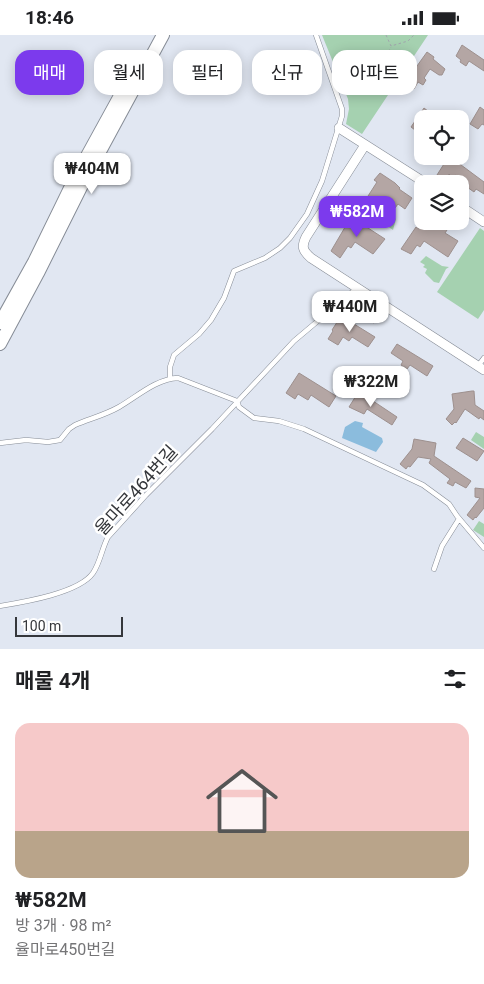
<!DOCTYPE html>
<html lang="ko">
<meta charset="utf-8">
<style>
body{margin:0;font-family:Roboto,"Noto Sans KR",sans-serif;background:#f6f6f6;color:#202124;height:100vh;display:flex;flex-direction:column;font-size:19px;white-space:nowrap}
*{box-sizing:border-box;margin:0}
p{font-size:16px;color:#757577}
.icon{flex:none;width:28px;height:28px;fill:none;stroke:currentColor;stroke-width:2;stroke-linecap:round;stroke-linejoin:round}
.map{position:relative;height:614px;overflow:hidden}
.side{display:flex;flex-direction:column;background:#fff;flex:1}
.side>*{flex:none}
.top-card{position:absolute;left:15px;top:15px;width:455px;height:45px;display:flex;gap:10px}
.buttons{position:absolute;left:414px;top:75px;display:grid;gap:10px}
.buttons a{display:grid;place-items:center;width:55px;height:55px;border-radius:10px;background:#fff;box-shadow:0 2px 12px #0003;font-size:25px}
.scale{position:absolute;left:15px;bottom:12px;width:108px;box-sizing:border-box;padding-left:5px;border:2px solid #35373b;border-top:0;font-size:14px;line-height:18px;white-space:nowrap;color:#35373b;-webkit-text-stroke:4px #fff;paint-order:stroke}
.price{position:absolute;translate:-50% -42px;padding:0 11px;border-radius:10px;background:#fff;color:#222;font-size:16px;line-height:32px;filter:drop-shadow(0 1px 2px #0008)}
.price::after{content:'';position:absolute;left:50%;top:30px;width:15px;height:11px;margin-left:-8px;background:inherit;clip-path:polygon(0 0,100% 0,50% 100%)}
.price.selected{background:#7c3aed;color:#fff}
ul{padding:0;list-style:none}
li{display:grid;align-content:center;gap:10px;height:265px;padding:0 15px}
li span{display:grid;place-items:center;height:155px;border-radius:15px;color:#555}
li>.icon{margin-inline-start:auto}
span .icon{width:90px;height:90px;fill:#fffc;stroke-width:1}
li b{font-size:21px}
h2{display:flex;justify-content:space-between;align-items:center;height:60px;padding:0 15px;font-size:21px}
.tag{padding:0 18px;border-radius:15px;background:#fff;box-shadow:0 2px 12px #0003;font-size:18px;line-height:45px}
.tag.selected{background:#7c3aed;color:#fff}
.status{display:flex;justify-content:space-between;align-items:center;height:35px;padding:0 25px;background:#fff;direction:ltr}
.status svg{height:14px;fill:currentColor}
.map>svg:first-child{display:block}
</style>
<div class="status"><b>18:46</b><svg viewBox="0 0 49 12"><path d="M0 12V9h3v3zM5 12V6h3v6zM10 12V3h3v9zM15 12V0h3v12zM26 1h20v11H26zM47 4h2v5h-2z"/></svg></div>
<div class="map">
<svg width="484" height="614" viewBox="0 0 484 614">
<rect width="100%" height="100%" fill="#e1e7f2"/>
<path fill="#a5d1b0" d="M 322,0 L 428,0 L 362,99 L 346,89 L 349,74 L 348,64 Z
M 380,168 L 390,175 L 389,177 L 396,184 L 393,195 L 383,188 L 386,183 L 377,177 L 378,169 Z
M 480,193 L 484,196 L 484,275 L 478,284 L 437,257 Z
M 426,221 L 442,231 L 449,232 L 446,234 L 439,248 L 434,247 L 425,238 L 427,234 L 423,232 L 425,230 L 420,227 Z
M 476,397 L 484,402 L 484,414 L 471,405 Z
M 479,486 L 484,489 L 484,502 L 473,495 Z"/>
<path fill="#8bbcdd" d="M 355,386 L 363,388 L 362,392 L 382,403 L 383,407 L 376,417 L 342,403 L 345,392 Z"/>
<path fill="#b4a6a4" stroke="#9d908e" d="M 462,10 L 484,25 L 484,36 L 469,26 L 466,31 L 460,27 L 461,25 L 456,21 Z
M 427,17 L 434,22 L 433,24 L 445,34 L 442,40 L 439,40 L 430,34 L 424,43 L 426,45 L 423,50 L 418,47 L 414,54 L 406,49 L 407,45 Z
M 480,72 L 484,75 L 484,90 L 482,89 L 478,94 L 470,89 Z
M 424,73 L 438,84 L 422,84 L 422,92 L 419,98 L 411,92 Z
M 449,121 L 484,147 L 484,159 L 476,154 L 474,157 L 467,152 L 469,149 L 455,140 L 453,143 L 449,139 L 445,145 L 437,140 Z
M 380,138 L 395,148 L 400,153 L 399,154 L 412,163 L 405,174 L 398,169 L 395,173 L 379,163 L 369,177 L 361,172 L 377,147 L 374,145 Z
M 351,182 L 385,204 L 373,219 L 355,207 L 351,213 L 348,211 L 340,223 L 331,216 Z
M 424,186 L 453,186 L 445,198 L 458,206 L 448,222 L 424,206 L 420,212 L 417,210 L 411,219 L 401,214 L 416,192 L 419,194 Z
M 362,274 L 377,283 L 374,288 L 359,279 Z
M 341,281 L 375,302 L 368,312 L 352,302 L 349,306 L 343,302 L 338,310 L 328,304 L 333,296 L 332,295 Z
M 397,309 L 433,331 L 427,341 L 410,330 L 407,334 L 401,330 L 403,326 L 391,318 Z
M 299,338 L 336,361 L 329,372 L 311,360 L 308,365 L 298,359 L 295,364 L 286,358 Z
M 359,356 L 368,361 L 367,362 L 397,382 L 392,390 L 367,374 L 364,379 L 349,372 Z
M 472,356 L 474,356 L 475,370 L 484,376 L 484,385 L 480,382 L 479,384 L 465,374 L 456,388 L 455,387 L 452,390 L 446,384 L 454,374 L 452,359 Z
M 463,403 L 484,416 L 477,426 L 456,413 Z
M 414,404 L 436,408 L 434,421 L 471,446 L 466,453 L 455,447 L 453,451 L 447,448 L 450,444 L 429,428 L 431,424 L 418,422 L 410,432 L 408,431 L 406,434 L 400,429 L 412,414 Z
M 475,453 L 484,454 L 484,473 L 476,483 L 475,482 L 473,485 L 467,480 L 480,463 L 475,462 Z"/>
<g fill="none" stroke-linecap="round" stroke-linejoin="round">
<defs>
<path id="service" d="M 478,331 L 484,323
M 170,343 L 170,332 L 174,320 L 199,299 L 211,285 L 224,263 L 234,236 L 265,223 L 280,213 L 290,203 L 307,179 L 322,146 L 342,81 L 342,74 L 316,0
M 0,408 L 26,405 L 48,407 L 60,405 L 69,394 L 75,390 C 89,384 105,380 119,372 C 138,361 156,344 178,343 L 237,366 L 239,372 L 254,383 L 279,386 L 304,394 L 423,450 L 449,469 L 457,481 L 484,513
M 434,534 L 442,511 L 459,484
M 0,571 C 24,567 79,558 93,538 C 100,528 102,513 108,502 L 146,460 L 212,394 L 294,306 L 357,253"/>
<path id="minor" d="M 339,93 L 427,149
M 365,110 L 306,202 C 301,212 303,216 311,223 L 484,335
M 460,171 L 484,187"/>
<path id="secondary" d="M 0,288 L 34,227 L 76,141 L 121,59
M 0,309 L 38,238 L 84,146 L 163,0"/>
</defs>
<use href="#service" stroke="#868c96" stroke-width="5.5"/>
<use href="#minor" stroke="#868c96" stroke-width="10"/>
<use href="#secondary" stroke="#868c96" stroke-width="14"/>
<path stroke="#a1a5ad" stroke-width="1" stroke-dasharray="2.5 2.5" stroke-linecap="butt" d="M 386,0 L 391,11 L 408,6 L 414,0
M 374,43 L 391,12"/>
<use href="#service" stroke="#fff" stroke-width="4.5"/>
<use href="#minor" stroke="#fff" stroke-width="9"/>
<use href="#secondary" stroke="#fff" stroke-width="12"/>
</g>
<g text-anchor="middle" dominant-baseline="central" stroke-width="5" stroke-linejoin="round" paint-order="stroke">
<g font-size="18" fill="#35373b" stroke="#fff">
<text transform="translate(136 455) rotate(-48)">율마로464번길</text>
</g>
</g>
</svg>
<div class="buttons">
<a><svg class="icon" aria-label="locate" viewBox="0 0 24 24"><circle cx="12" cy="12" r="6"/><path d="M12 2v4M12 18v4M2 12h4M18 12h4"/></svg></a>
<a><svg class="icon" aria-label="layers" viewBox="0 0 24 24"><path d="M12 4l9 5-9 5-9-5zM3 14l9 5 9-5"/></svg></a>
</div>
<div class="scale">100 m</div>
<b class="price" style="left:92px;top:160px">₩404M</b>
<b class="price selected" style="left:357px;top:203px">₩582M</b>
<b class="price" style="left:350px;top:298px">₩440M</b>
<b class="price" style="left:371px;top:373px">₩322M</b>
<div class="top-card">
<a class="tag selected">매매</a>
<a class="tag">월세</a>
<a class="tag">필터</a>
<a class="tag">신규</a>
<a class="tag">아파트</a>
</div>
</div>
<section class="side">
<h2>매물 4개<svg class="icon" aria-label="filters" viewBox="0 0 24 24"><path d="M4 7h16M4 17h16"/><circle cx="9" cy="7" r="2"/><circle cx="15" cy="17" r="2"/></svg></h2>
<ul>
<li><span style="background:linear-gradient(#f6c9c9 70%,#b9a48a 0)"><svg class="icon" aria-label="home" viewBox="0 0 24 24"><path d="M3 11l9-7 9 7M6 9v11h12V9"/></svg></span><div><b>₩582M</b><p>방 3개 · 98 m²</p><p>율마로450번길</p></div></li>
</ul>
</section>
